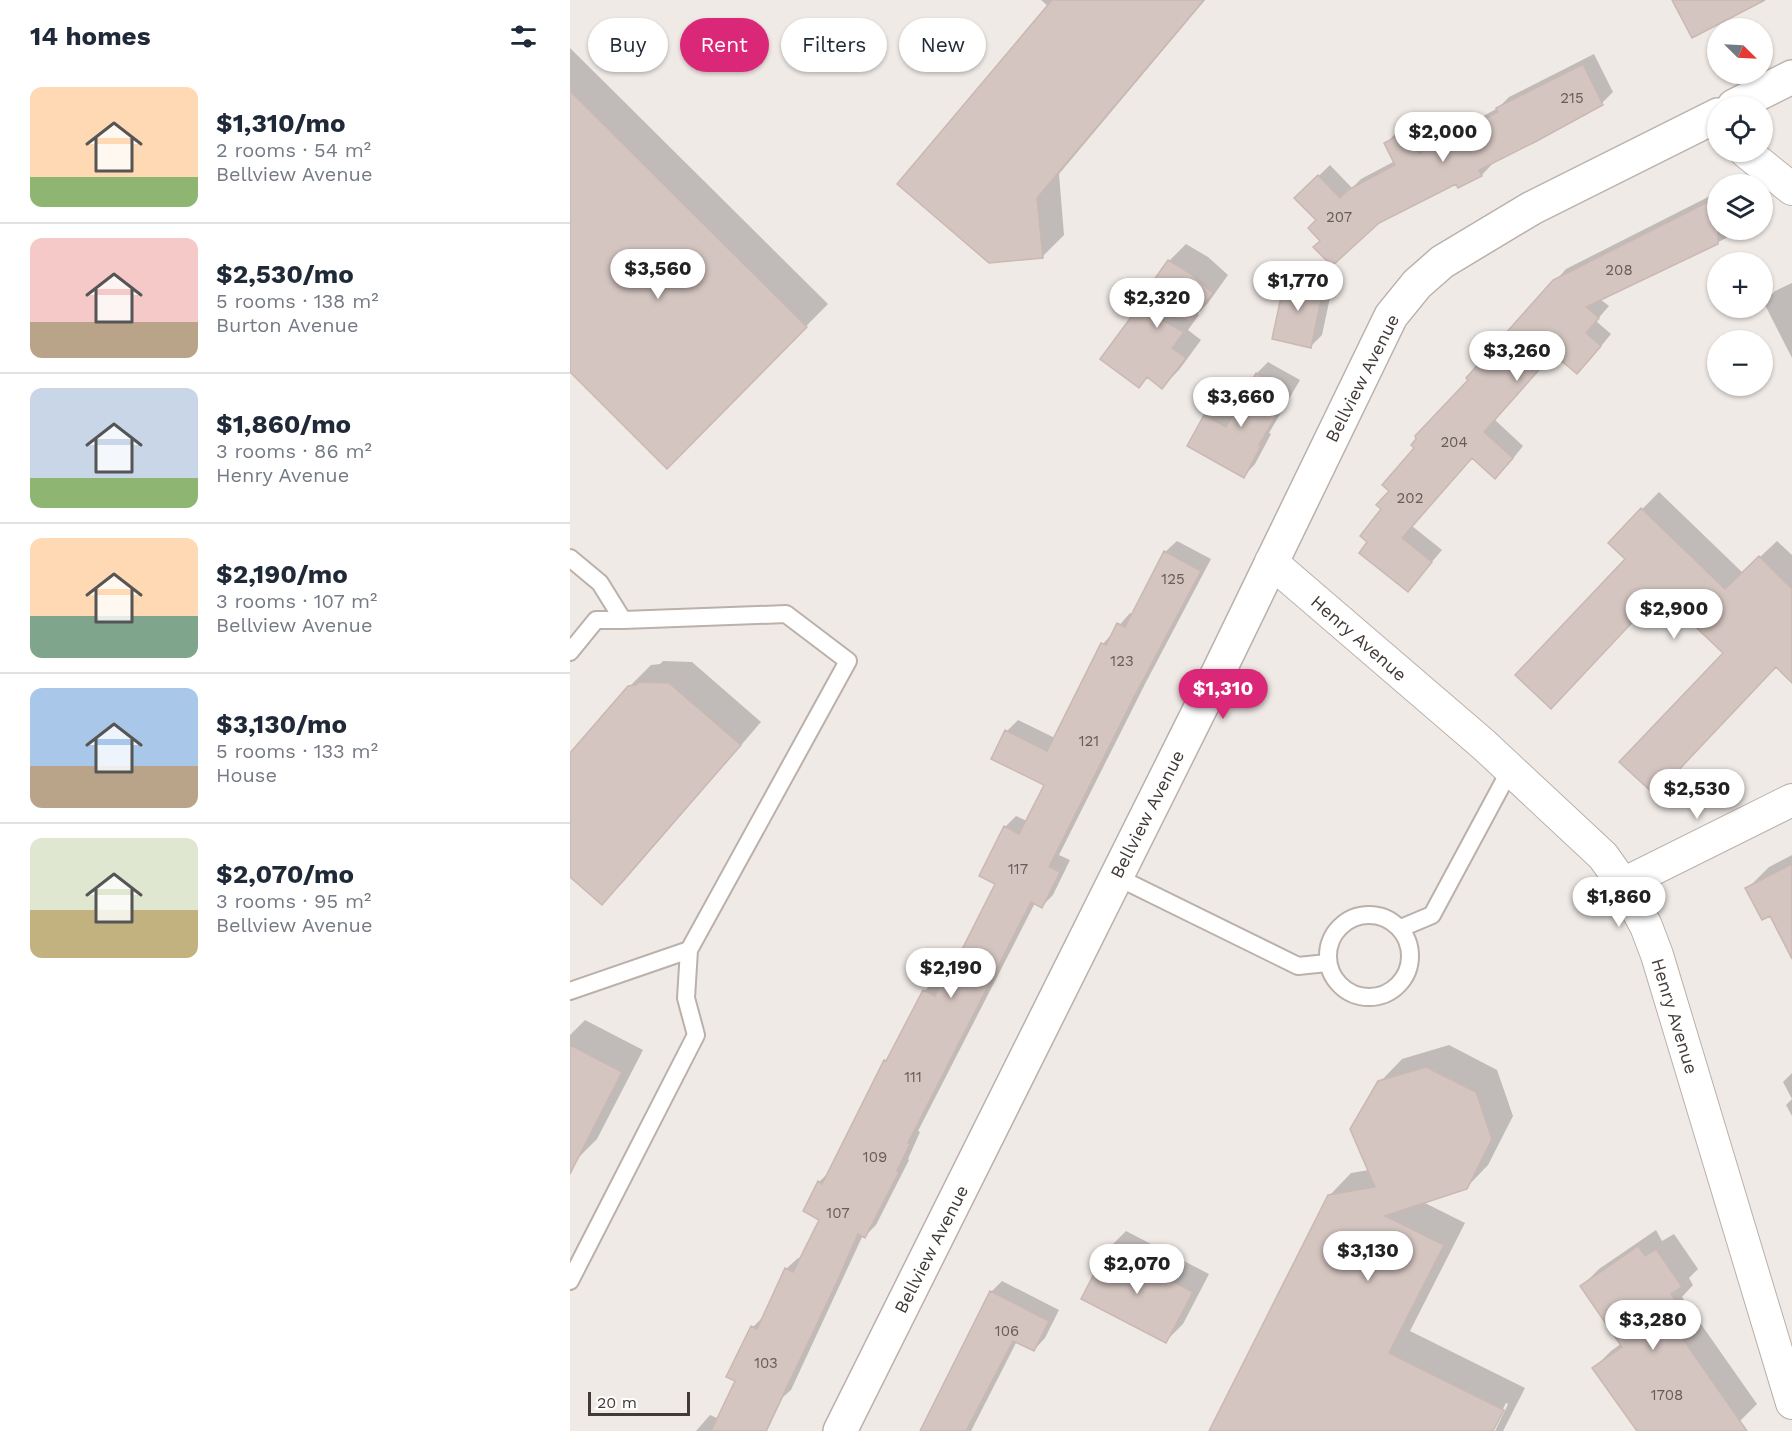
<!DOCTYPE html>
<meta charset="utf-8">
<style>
body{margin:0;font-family:"Work Sans",sans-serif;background:#f6f6f7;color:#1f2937;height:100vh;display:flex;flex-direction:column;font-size:22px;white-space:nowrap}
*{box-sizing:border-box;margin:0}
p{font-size:20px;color:#747a83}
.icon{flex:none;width:33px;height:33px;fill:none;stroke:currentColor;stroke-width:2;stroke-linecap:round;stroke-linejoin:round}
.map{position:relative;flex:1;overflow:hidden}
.details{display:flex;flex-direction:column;background:#fff;width:570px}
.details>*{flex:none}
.guide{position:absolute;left:18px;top:18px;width:570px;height:54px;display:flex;gap:12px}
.needle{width:39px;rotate:114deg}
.fabs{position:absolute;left:1137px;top:18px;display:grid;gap:12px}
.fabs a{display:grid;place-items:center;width:66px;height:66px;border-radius:50%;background:#fff;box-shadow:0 2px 4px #0004;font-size:30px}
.scale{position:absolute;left:18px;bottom:15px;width:102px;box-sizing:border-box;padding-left:6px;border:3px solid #423a36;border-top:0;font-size:16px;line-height:21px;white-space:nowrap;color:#423a36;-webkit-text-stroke:4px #fff;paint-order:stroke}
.price{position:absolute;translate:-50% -51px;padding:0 14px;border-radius:21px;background:#fff;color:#222;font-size:20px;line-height:39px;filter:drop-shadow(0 2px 3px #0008)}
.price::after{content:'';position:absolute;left:50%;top:36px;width:18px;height:14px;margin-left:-9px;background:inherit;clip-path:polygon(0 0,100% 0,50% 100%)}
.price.active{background:#db2777;color:#fff}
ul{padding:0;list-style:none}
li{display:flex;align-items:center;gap:18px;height:150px;padding:0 30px}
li+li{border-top:2px solid #e0e1e3}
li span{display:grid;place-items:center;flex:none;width:168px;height:120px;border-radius:12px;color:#555}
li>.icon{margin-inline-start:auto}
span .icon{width:72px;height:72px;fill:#fffc;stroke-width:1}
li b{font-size:26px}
h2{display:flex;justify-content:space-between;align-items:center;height:72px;padding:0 30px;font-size:26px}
.pill{padding:0 21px;border-radius:27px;background:#fff;box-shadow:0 2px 4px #0004;font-size:21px;line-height:54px}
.pill.active{background:#db2777;color:#fff}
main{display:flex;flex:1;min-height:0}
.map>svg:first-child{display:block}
</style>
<main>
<section class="details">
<h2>14 homes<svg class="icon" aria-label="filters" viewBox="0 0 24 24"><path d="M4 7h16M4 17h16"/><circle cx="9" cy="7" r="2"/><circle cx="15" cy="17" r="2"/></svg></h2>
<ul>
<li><span style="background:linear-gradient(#ffd9b3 75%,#8fb573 0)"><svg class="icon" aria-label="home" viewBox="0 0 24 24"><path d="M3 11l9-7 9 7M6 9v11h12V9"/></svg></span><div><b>$1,310/mo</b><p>2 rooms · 54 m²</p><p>Bellview Avenue</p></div></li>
<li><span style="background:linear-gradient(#f6c9c9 70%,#b9a48a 0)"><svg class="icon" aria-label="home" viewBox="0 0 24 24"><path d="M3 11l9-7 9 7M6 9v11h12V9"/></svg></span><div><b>$2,530/mo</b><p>5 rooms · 138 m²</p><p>Burton Avenue</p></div></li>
<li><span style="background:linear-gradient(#c9d6e8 75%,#8fb573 0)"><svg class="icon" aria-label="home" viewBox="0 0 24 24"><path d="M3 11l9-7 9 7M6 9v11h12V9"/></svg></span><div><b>$1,860/mo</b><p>3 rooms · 86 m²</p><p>Henry Avenue</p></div></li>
<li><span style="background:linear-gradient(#ffd9b3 65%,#7fa58c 0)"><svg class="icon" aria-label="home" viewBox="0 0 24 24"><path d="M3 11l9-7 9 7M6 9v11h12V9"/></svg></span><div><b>$2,190/mo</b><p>3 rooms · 107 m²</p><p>Bellview Avenue</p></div></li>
<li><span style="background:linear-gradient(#a9c7e8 65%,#b9a48a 0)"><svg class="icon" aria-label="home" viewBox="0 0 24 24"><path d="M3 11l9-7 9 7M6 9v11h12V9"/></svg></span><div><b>$3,130/mo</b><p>5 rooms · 133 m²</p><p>House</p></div></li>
<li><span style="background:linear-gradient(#dfe7d0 60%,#c2b280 0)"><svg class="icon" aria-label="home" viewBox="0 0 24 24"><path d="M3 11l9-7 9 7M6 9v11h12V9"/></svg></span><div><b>$2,070/mo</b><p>3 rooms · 95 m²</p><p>Bellview Avenue</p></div></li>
</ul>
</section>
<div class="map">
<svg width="1222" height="1431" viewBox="0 0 1222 1431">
<rect width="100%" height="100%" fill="#f0eae6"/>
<path fill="#0003" d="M 471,0 L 635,0 L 489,174 L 494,235 L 472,257 L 420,262 L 478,6 Z
M 0,48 L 258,304 L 97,467 L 0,370 Z
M 1024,54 L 1043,92 L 1032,103 L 922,162 L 923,163 L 912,175 L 889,186 L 887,182 L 752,241 L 748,220 L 726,198 L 760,165 L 782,188 L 791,179 L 825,161 L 816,143 L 827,132 L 849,121 L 861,144 L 928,108 L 939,97 Z
M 1148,192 L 1148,230 L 1172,230 L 1119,257 L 1030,299 L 1039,306 L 1026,321 L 1041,334 L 1019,361 L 1007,372 L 984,352 L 925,420 L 953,446 L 937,466 L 903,456 L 842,526 L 872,550 L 838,590 L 799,542 L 821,490 L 846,447 L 900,380 L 996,269 Z
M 616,244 L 638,257 L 658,275 L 638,303 L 627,314 L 629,315 L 618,330 L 631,340 L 609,370 L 592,387 L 578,377 L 569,386 L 532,359 L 586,286 L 583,283 L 599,261 Z
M 732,267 L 765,274 L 752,335 L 741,346 L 716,284 Z
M 1222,283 L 1222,358 L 1194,303 L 1205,291 Z
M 698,362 L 730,380 L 699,433 L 701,434 L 685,464 L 674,476 L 635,416 L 646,405 L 664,414 L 687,373 Z
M 1089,492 L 1173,573 L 1207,541 L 1222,555 L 1222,681 L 1206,666 L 1155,653 L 1040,542 Z
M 607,541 L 641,559 L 575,684 L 489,855 L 500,860 L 483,895 L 472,906 L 465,903 L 348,1131 L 350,1132 L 338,1159 L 339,1160 L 306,1225 L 295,1236 L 293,1235 L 221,1390 L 213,1397 L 197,1431 L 126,1431 L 140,1415 L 149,1419 L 167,1380 L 183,1327 L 194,1316 L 216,1269 L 228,1258 L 231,1259 L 251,1219 L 249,1182 L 261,1170 L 315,1061 L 322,1053 L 354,991 L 366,980 L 373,984 L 384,967 L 427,883 L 435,827 L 446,816 L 457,821 L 476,785 L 437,731 L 448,720 L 485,738 L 533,644 L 560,613 L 563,615 L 595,552 Z
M 93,661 L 122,662 L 191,722 L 54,881 L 32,903 L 0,875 L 0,755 L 59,687 L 81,665 L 90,664 Z
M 1222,855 L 1222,956 L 1200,914 L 1177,889 L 1199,867 Z
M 15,1020 L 73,1050 L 27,1139 L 6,1160 L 0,1171 L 0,1035 Z
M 879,1045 L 927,1070 L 943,1116 L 918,1165 L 896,1188 L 853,1202 L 895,1223 L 840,1331 L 955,1388 L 933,1431 L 925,1431 L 938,1404 L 936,1403 L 922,1431 L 640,1431 L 759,1196 L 781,1173 L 799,1170 L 810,1082 L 832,1059 Z
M 1222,1073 L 1222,1099 L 1213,1082 Z
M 1222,1099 L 1222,1116 L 1216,1105 Z
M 1086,1230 L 1092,1241 L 1104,1234 L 1128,1269 L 1119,1278 L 1123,1285 L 1112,1297 L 1187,1404 L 1170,1421 L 1155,1431 L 1069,1431 L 1024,1368 L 1041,1351 L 1052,1343 L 1012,1286 L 1029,1269 Z
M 556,1231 L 639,1274 L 613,1324 L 596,1341 L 539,1248 Z
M 432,1281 L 489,1310 L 475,1338 L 464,1350 L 447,1341 L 401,1431 L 351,1431 L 421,1292 Z"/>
<path fill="#d4c5c0" stroke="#cab8b1" stroke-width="1.5" d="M 482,0 L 634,0 L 467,198 L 473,258 L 419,263 L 327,184 Z
M 1102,0 L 1195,0 L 1122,38 Z
M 1013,64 L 1033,105 L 965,142 L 909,170 L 912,176 L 888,188 L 886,184 L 809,223 L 762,266 L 743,247 L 750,241 L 738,228 L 746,220 L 724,198 L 748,175 L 770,198 L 778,190 L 825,165 L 814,143 L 837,131 L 849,154 L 928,112 L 926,108 Z
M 0,91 L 237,327 L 97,469 L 0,372 Z
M 1148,197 L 1148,244 L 1016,307 L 1029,318 L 1016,333 L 1031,346 L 1007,374 L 983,354 L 914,432 L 943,458 L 925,479 L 902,458 L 832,538 L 862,562 L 838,592 L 789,553 L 797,542 L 790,536 L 811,509 L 806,505 L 819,491 L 812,485 L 844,448 L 841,445 L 846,439 L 845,436 L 898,380 L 896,378 L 983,280 Z
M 598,260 L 621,274 L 643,293 L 621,321 L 577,312 L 614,332 L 602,348 L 616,358 L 592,389 L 577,377 L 569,388 L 530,359 L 584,286 L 581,284 Z
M 719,277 L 754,285 L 741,348 L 702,339 L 714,283 L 718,283 Z
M 686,373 L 720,392 L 689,445 L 691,446 L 674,478 L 617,446 L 634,415 L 656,427 Z
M 1071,508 L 1155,589 L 1189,556 L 1222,589 L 1222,683 L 1206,667 L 1085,795 L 1049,762 L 1153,653 L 1113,615 L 1108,620 L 1085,598 L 981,709 L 945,675 L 1055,559 L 1038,543 Z
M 594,551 L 631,571 L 564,697 L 479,867 L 490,872 L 472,908 L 461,902 L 338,1143 L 340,1144 L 327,1171 L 329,1172 L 295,1238 L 288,1234 L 266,1284 L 196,1431 L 141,1431 L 165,1381 L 156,1377 L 181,1326 L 187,1329 L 215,1268 L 223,1272 L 249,1220 L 233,1211 L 248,1181 L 252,1184 L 314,1060 L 316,1061 L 353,990 L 365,996 L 378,972 L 380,973 L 425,884 L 409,876 L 434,826 L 449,834 L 474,785 L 421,759 L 435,730 L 477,751 L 531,643 L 536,645 L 547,623 L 555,627 Z
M 69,682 L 99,683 L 171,745 L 32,905 L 0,877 L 0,753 L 58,686 L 66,685 Z
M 1222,864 L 1222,959 L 1200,916 L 1192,920 L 1175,888 Z
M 0,1045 L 52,1072 L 0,1174 Z
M 856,1067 L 906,1092 L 922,1139 L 897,1189 L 815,1216 L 874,1245 L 819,1353 L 934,1410 L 923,1431 L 639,1431 L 758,1195 L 805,1187 L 780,1129 L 808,1081 Z
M 1068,1246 L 1075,1256 L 1086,1249 L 1112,1287 L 1101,1294 L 1107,1303 L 1094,1312 L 1177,1431 L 1067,1431 L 1022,1368 L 1052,1347 L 1010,1286 Z
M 538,1247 L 623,1292 L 596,1343 L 511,1299 Z
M 420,1291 L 479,1321 L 464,1351 L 443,1341 L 396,1431 L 350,1431 Z"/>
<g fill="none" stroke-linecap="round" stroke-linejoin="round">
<defs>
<path id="service" d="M 0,558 L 30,583 L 53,620
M 0,652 L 26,620 L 53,620 L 216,614 L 278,661 L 119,950 L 0,991
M 545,876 L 728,966 L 757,963
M758 956a41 41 0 1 1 82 0a41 41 0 1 1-82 0Z
M 831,928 L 862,915 L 940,770
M 0,1281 L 126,1035 L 116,998 L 119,950"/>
<path id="minor" d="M 1176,152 L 1222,189
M 701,562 L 913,744 L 1033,856 L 1053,884 L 1076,926 L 1087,955 L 1222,1403
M 1053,884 L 1222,800"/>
<path id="tertiary" d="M 1164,106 L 1222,77
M 270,1431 L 649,671 L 821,316 L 847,284 L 872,262 L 962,208 L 1148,115"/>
</defs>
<use href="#service" stroke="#bbb0aa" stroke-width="20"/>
<use href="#minor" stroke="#bbb0aa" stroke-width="34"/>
<use href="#tertiary" stroke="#bbb0aa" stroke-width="36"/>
<use href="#service" stroke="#fff" stroke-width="16"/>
<use href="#minor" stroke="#fff" stroke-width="32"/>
<use href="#tertiary" stroke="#fff" stroke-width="33"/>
</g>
<g text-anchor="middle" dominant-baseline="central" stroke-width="4.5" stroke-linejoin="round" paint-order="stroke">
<g font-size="15" fill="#665d58">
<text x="1002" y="98">215</text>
<text x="769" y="217">207</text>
<text x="1049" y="270">208</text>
<text x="884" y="442">204</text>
<text x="840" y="498">202</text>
<text x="603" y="579">125</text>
<text x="552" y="661">123</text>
<text x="519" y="741">121</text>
<text x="448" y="869">117</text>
<text x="343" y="1077">111</text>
<text x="305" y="1157">109</text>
<text x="268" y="1213">107</text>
<text x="437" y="1331">106</text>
<text x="196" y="1363">103</text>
<text x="1097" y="1395">1708</text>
</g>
<g font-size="18" fill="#423a36" stroke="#fff">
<text transform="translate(792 378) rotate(-63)">Bellview Avenue</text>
<text transform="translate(789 638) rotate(41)">Henry Avenue</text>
<text transform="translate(577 814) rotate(-63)">Bellview Avenue</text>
<text transform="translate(1105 1016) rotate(73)">Henry Avenue</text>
<text transform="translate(361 1249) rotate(-63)">Bellview Avenue</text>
</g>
</g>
</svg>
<div class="fabs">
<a><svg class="needle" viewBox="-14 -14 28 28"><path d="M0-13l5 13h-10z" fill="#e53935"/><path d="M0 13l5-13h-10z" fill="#747a83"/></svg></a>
<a><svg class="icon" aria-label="locate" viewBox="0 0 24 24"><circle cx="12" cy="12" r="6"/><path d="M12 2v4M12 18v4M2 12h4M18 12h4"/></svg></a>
<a><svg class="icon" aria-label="layers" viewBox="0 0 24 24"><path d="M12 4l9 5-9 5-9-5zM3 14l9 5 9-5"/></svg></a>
<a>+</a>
<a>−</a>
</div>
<div class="scale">20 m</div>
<b class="price" style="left:873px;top:163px">$2,000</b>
<b class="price" style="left:88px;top:300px">$3,560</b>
<b class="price" style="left:728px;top:312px">$1,770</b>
<b class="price" style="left:587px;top:329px">$2,320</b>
<b class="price" style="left:947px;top:382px">$3,260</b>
<b class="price" style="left:671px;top:428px">$3,660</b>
<b class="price" style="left:1104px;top:640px">$2,900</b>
<b class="price active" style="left:653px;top:720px">$1,310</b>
<b class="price" style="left:1127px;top:820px">$2,530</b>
<b class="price" style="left:1049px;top:928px">$1,860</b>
<b class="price" style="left:381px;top:999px">$2,190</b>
<b class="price" style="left:798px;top:1282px">$3,130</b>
<b class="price" style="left:567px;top:1295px">$2,070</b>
<b class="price" style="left:1083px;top:1351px">$3,280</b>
<div class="guide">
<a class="pill">Buy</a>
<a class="pill active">Rent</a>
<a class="pill">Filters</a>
<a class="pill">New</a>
</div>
</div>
</main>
